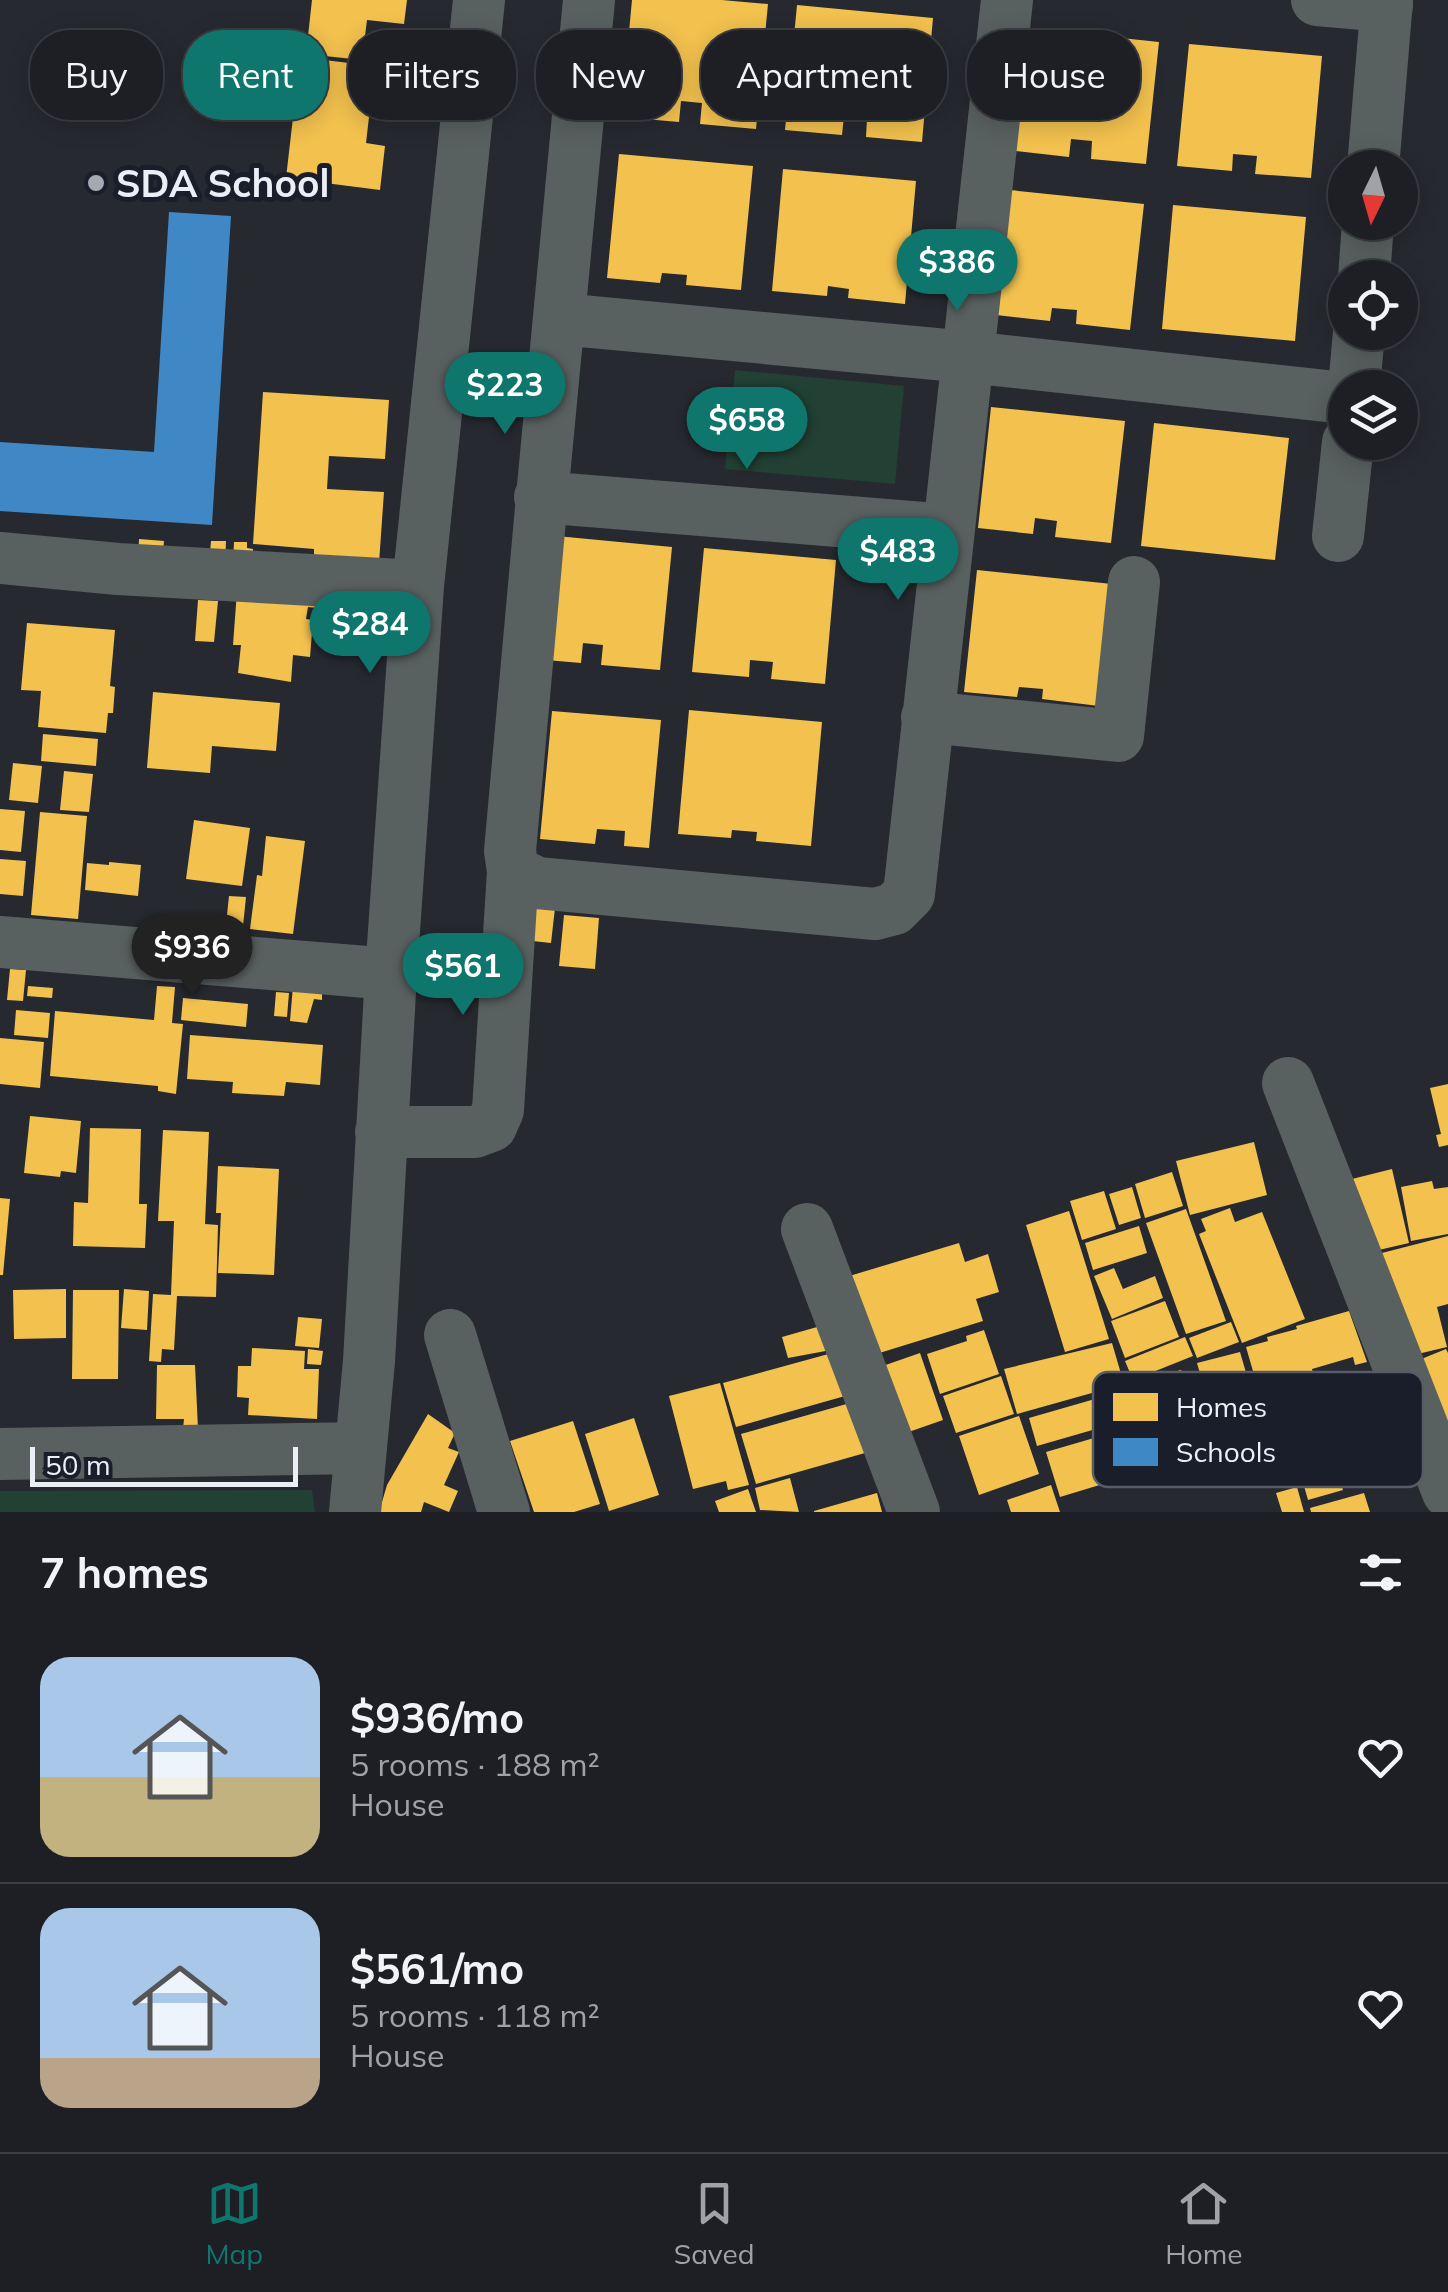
<!DOCTYPE html>
<meta charset="utf-8">
<style>
body{margin:0;font-family:Mulish,sans-serif;background:#25272c;color:#f1f3f6;height:100vh;display:flex;flex-direction:column;font-size:38px;white-space:nowrap}
*{box-sizing:border-box;margin:0}
p{font-size:32px;color:#a0a2a6}
.icon{flex:none;width:55px;height:55px;fill:none;stroke:currentColor;stroke-width:2;stroke-linecap:round;stroke-linejoin:round}
.map{position:relative;height:1512px;overflow:hidden}
.drawer{display:flex;flex-direction:column;background:#1d1f24;flex:1}
.drawer>*{flex:none}
.banner{position:absolute;left:30px;top:30px;width:1390px;height:90px;display:flex;gap:20px}
.needle{width:65px;rotate:185deg}
.tools{position:absolute;left:1328px;top:150px;display:grid;gap:20px}
.tools a{display:grid;place-items:center;width:90px;height:90px;border-radius:50%;background:#1d1f24;box-shadow:0 5px 25px #0003,0 0 0 2px #3b3d41;font-size:50px}
.scale{position:absolute;left:30px;bottom:25px;width:268px;box-sizing:border-box;padding-left:10px;border:5px solid #eaeef5;border-top:0;font-size:28px;line-height:35px;white-space:nowrap;color:#eaeef5;-webkit-text-stroke:8px #191e2a;paint-order:stroke}
.price{position:absolute;translate:-50% -85px;padding:0 22px;border-radius:35px;background:#0f766e;color:#fff;font-size:32px;line-height:65px;filter:drop-shadow(0 2px 5px #0008)}
.price::after{content:'';position:absolute;left:50%;top:60px;width:30px;height:22px;margin-left:-15px;background:inherit;clip-path:polygon(0 0,100% 0,50% 100%)}
.price.on{background:#222;color:#fff}
ul{padding:0;list-style:none}
li{display:flex;align-items:center;gap:30px;height:250px;padding:0 40px}
li+li{border-top:2px solid #3b3d41}
li span{display:grid;place-items:center;flex:none;width:280px;height:200px;border-radius:30px;color:#555}
li>.icon{margin-inline-start:auto}
span .icon{width:120px;height:120px;fill:#fffc;stroke-width:1}
li b{font-size:42px}
h2{display:flex;justify-content:space-between;align-items:center;height:120px;padding:0 40px;font-size:42px}
.tag{padding:0 35px;border-radius:40px;background:#1d1f24;box-shadow:0 5px 25px #0003,0 0 0 2px #3b3d41;font-size:35px;line-height:90px}
.tag.on{background:#0f766e;color:#fff}
.menu{display:flex;justify-content:space-around;align-items:center;height:140px;border-top:2px solid #3b3d41;background:#1d1f24;font-size:28px;color:#a0a2a6}
.menu a{display:grid;justify-items:center;gap:5px}
.menu .on{color:#0f766e}
.map>svg:first-child{display:block}
</style>
<div class="map">
<svg width="1448" height="1512" viewBox="0 0 1448 1512">
<rect width="100%" height="100%" fill="#272930"/>
<path fill="#224034" d="M 735,370 L 904,386 L 895,484 L 725,469 Z
M 312,1490 L 315,1512 L 0,1512 L 0,1491 Z"/>
<path fill="#f2c14e" d="M 312,0 L 407,0 L 404,24 L 367,20 L 362,60 L 306,54 Z
M 632,0 L 722,0 L 768,4 L 756,129 L 700,124 L 702,103 L 681,101 L 679,122 L 621,117 Z
M 797,5 L 933,18 L 922,142 L 866,137 L 867,119 L 844,116 L 842,135 L 785,130 Z
M 1027,28 L 1159,42 L 1146,164 L 1091,159 L 1092,141 L 1071,139 L 1069,157 L 1015,151 Z
M 1189,44 L 1322,56 L 1311,178 L 1255,174 L 1257,156 L 1233,154 L 1232,171 L 1177,166 Z
M 300,57 L 398,69 L 392,119 L 369,117 L 366,143 L 385,146 L 380,190 L 286,178 Z
M 619,154 L 753,166 L 741,290 L 686,285 L 687,275 L 662,273 L 660,283 L 607,278 Z
M 783,169 L 916,181 L 905,304 L 848,298 L 849,289 L 828,286 L 827,296 L 772,291 Z
M 1010,190 L 1144,204 L 1130,330 L 1076,324 L 1077,310 L 1052,308 L 1050,321 L 996,315 Z
M 1173,205 L 1306,217 L 1295,341 L 1162,329 Z
M 263,392 L 389,400 L 385,459 L 329,456 L 327,489 L 384,492 L 379,563 L 314,558 L 314,549 L 253,544 Z
M 991,407 L 1125,421 L 1111,543 L 1055,537 L 1057,521 L 1035,518 L 1033,534 L 978,528 Z
M 1154,423 L 1289,438 L 1275,560 L 1141,546 Z
M 546,535 L 672,547 L 660,670 L 601,665 L 603,645 L 583,643 L 581,663 L 534,659 Z
M 139,539 L 164,541 L 163,553 L 138,559 Z
M 211,541 L 226,541 L 225,565 L 209,564 Z
M 234,542 L 247,542 L 247,548 L 253,549 L 252,566 L 233,565 Z
M 704,548 L 836,560 L 825,684 L 771,679 L 773,662 L 750,660 L 749,677 L 692,672 Z
M 977,570 L 1112,584 L 1099,706 L 1042,699 L 1043,689 L 1019,687 L 1017,697 L 964,692 Z
M 237,591 L 327,599 L 326,609 L 308,607 L 306,619 L 313,620 L 310,657 L 293,655 L 291,682 L 238,673 L 241,645 L 233,645 Z
M 198,600 L 218,601 L 214,642 L 195,641 Z
M 27,623 L 115,630 L 110,686 L 115,687 L 113,713 L 108,713 L 106,733 L 38,727 L 41,691 L 21,690 Z
M 153,692 L 280,703 L 276,751 L 212,746 L 210,773 L 147,768 Z
M 689,710 L 822,722 L 811,846 L 756,841 L 757,832 L 732,830 L 731,838 L 678,834 Z
M 552,711 L 661,720 L 649,848 L 624,846 L 625,831 L 597,829 L 595,844 L 540,839 Z
M 43,734 L 98,739 L 96,766 L 41,761 Z
M 13,763 L 42,766 L 38,803 L 9,800 Z
M 64,771 L 93,774 L 89,812 L 60,810 Z
M 0,809 L 25,811 L 21,852 L 0,850 Z
M 40,812 L 87,816 L 78,919 L 31,915 Z
M 194,820 L 250,828 L 242,886 L 186,879 Z
M 266,836 L 305,841 L 293,934 L 250,929 L 257,875 L 262,876 Z
M 0,859 L 26,861 L 23,896 L 0,894 Z
M 109,862 L 141,865 L 138,896 L 85,890 L 87,863 L 109,865 Z
M 229,896 L 246,897 L 242,936 L 225,934 Z
M 526,905 L 555,908 L 551,943 L 523,940 Z
M 564,915 L 599,918 L 595,969 L 559,966 Z
M 10,969 L 26,970 L 23,1001 L 7,1000 Z
M 28,986 L 53,988 L 52,998 L 27,996 Z
M 157,986 L 175,987 L 172,1023 L 183,1024 L 176,1094 L 158,1091 L 158,1086 L 50,1076 L 55,1011 L 154,1020 Z
M 293,986 L 322,988 L 322,1000 L 314,999 L 307,1023 L 290,1021 Z
M 276,992 L 289,993 L 287,1017 L 274,1016 Z
M 183,998 L 248,1004 L 246,1027 L 181,1020 Z
M 16,1010 L 50,1013 L 48,1038 L 14,1035 Z
M 190,1035 L 323,1045 L 320,1085 L 286,1082 L 284,1096 L 232,1093 L 233,1082 L 187,1079 Z
M 0,1038 L 44,1042 L 40,1088 L 0,1084 Z
M 1448,1084 L 1448,1145 L 1439,1147 L 1436,1135 L 1441,1134 L 1430,1088 Z
M 30,1116 L 81,1121 L 76,1173 L 61,1171 L 60,1177 L 24,1173 Z
M 90,1128 L 141,1129 L 139,1204 L 147,1204 L 145,1248 L 73,1246 L 74,1202 L 88,1203 Z
M 163,1130 L 209,1132 L 205,1224 L 218,1225 L 216,1297 L 177,1296 L 174,1350 L 162,1349 L 161,1362 L 149,1361 L 153,1294 L 171,1295 L 174,1221 L 158,1221 Z
M 1254,1142 L 1267,1195 L 1190,1215 L 1176,1161 Z
M 218,1166 L 279,1169 L 274,1275 L 218,1273 L 221,1213 L 216,1213 Z
M 1392,1169 L 1409,1243 L 1370,1252 L 1352,1179 Z
M 1172,1172 L 1183,1206 L 1145,1218 L 1135,1184 Z
M 1432,1181 L 1434,1189 L 1448,1187 L 1448,1234 L 1411,1241 L 1401,1187 Z
M 1132,1187 L 1141,1218 L 1119,1225 L 1109,1194 Z
M 1104,1191 L 1116,1229 L 1082,1240 L 1070,1201 Z
M 0,1198 L 10,1199 L 3,1275 L 0,1275 Z
M 1230,1208 L 1235,1222 L 1262,1212 L 1305,1319 L 1242,1343 L 1199,1234 L 1206,1231 L 1201,1219 Z
M 1186,1209 L 1226,1321 L 1186,1334 L 1146,1223 Z
M 1069,1211 L 1109,1339 L 1065,1352 L 1026,1225 Z
M 1139,1226 L 1147,1253 L 1093,1270 L 1085,1243 Z
M 1448,1236 L 1448,1304 L 1437,1307 L 1447,1347 L 1405,1357 L 1378,1254 Z
M 959,1243 L 965,1262 L 988,1254 L 999,1292 L 976,1299 L 983,1321 L 860,1359 L 836,1280 Z
M 1114,1268 L 1123,1289 L 1155,1276 L 1163,1298 L 1112,1319 L 1094,1276 Z
M 66,1289 L 66,1338 L 14,1339 L 13,1290 Z
M 124,1289 L 149,1291 L 147,1330 L 121,1328 Z
M 73,1290 L 119,1290 L 118,1379 L 72,1379 Z
M 1165,1301 L 1179,1337 L 1125,1358 L 1111,1321 Z
M 1349,1311 L 1367,1362 L 1355,1365 L 1353,1357 L 1312,1369 L 1323,1407 L 1368,1394 L 1379,1431 L 1307,1452 L 1305,1446 L 1277,1454 L 1246,1347 L 1268,1341 L 1267,1337 L 1297,1329 L 1296,1326 Z
M 298,1317 L 322,1319 L 319,1348 L 295,1346 Z
M 1231,1322 L 1239,1342 L 1197,1358 L 1189,1338 Z
M 824,1325 L 831,1350 L 788,1358 L 782,1337 Z
M 984,1330 L 999,1374 L 940,1394 L 927,1354 L 967,1341 L 966,1336 Z
M 1185,1337 L 1193,1356 L 1133,1380 L 1125,1361 Z
M 1112,1343 L 1124,1384 L 1017,1414 L 1004,1369 Z
M 252,1348 L 305,1351 L 304,1369 L 319,1369 L 317,1419 L 248,1415 L 249,1398 L 237,1397 L 238,1366 L 251,1366 Z
M 308,1349 L 323,1351 L 321,1365 L 307,1364 Z
M 1446,1349 L 1448,1353 L 1448,1460 L 1409,1364 Z
M 1240,1352 L 1269,1452 L 1226,1464 L 1197,1363 Z
M 832,1353 L 845,1396 L 736,1427 L 723,1383 Z
M 920,1353 L 943,1420 L 900,1435 L 877,1368 Z
M 157,1365 L 195,1365 L 198,1429 L 183,1429 L 184,1419 L 156,1419 Z
M 1181,1370 L 1209,1469 L 1166,1481 L 1138,1382 Z
M 1001,1376 L 1014,1414 L 956,1433 L 943,1396 Z
M 720,1383 L 749,1485 L 728,1490 L 726,1481 L 693,1489 L 669,1396 Z
M 1133,1388 L 1141,1416 L 1037,1446 L 1029,1418 Z
M 850,1403 L 865,1453 L 756,1484 L 741,1434 Z
M 428,1414 L 455,1433 L 448,1448 L 459,1452 L 444,1485 L 458,1491 L 449,1512 L 424,1502 L 421,1512 L 379,1512 L 387,1485 Z
M 1019,1416 L 1039,1474 L 979,1495 L 959,1436 Z
M 634,1418 L 659,1495 L 609,1511 L 585,1434 Z
M 573,1421 L 600,1504 L 574,1512 L 534,1512 L 510,1441 Z
M 1135,1426 L 1149,1470 L 1060,1497 L 1046,1452 Z
M 1339,1477 L 1343,1490 L 1308,1500 L 1304,1486 Z
M 790,1478 L 799,1512 L 760,1510 L 755,1488 Z
M 1051,1485 L 1060,1512 L 1011,1512 L 1007,1500 Z
M 1297,1487 L 1304,1512 L 1282,1512 L 1276,1493 Z
M 748,1489 L 756,1512 L 719,1512 L 715,1501 Z
M 877,1493 L 882,1512 L 814,1512 L 814,1511 Z
M 1364,1493 L 1370,1512 L 1311,1512 L 1310,1508 Z"/>
<path fill="#3f88c5" d="M 169,212 L 231,216 L 212,525 L 0,511 L 0,442 L 154,452 Z"/>
<g fill="none" stroke-linecap="round" stroke-linejoin="round">
<path stroke="#596060" stroke-width="52" d="M 1317,0 L 1387,6
M 1373,168 L 1387,0
M 1364,278 L 1368,222
M 560,319 L 968,357 L 1345,398
M 1354,388 L 1359,332
M 540,497 L 948,530
M 1338,536 L 1348,442
M 0,558 L 118,569 L 418,586
M 927,717 L 1118,736 L 1134,582
M 513,871 L 537,883 L 875,914 L 894,909 L 909,894 L 1007,0
M 0,942 L 391,974
M 1288,1083 L 1448,1492
M 381,1132 L 475,1132 L 491,1126 L 498,1110 L 513,871 L 510,851 C 534,567 563,284 589,0
M 807,1229 L 914,1512
M 450,1335 L 504,1512
M 0,1454 L 360,1448
M 355,1512 L 369,1361 L 391,974 L 418,586 L 479,0"/>
</g>
<circle fill="#a6a9b0" stroke="#191e2a" stroke-width="4" cx="96" cy="183" r="10"/>
<g text-anchor="middle" dominant-baseline="central" stroke-width="10" stroke-linejoin="round" paint-order="stroke">
<g font-size="38" font-weight="bold" fill="#eaeef5" stroke="#191e2a" text-anchor="start">
<text x="116" y="183">SDA School</text>
</g>
</g>
<rect x="1093" y="1372" width="330" height="115" rx="15" fill="#191e2a" stroke="#585c67" stroke-width="2.5"/>
<rect x="1113" y="1393" width="45" height="28" fill="#f2c14e"/>
<rect x="1113" y="1438" width="45" height="28" fill="#3f88c5"/>
<g font-size="28" fill="#eaeef5">
<text x="1176" y="1417">Homes</text>
<text x="1176" y="1462">Schools</text>
</g>
</svg>
<div class="tools">
<a><svg class="needle" viewBox="-14 -14 28 28"><path d="M0-13l5 13h-10z" fill="#e53935"/><path d="M0 13l5-13h-10z" fill="#a0a2a6"/></svg></a>
<a><svg class="icon" aria-label="locate" viewBox="0 0 24 24"><circle cx="12" cy="12" r="6"/><path d="M12 2v4M12 18v4M2 12h4M18 12h4"/></svg></a>
<a><svg class="icon" aria-label="layers" viewBox="0 0 24 24"><path d="M12 4l9 5-9 5-9-5zM3 14l9 5 9-5"/></svg></a>
</div>
<div class="scale">50 m</div>
<b class="price" style="left:957px;top:314px">$386</b>
<b class="price" style="left:505px;top:437px">$223</b>
<b class="price" style="left:747px;top:472px">$658</b>
<b class="price" style="left:898px;top:603px">$483</b>
<b class="price" style="left:370px;top:676px">$284</b>
<b class="price on" style="left:192px;top:999px">$936</b>
<b class="price" style="left:463px;top:1018px">$561</b>
<div class="banner">
<a class="tag">Buy</a>
<a class="tag on">Rent</a>
<a class="tag">Filters</a>
<a class="tag">New</a>
<a class="tag">Apartment</a>
<a class="tag">House</a>
</div>
</div>
<section class="drawer">
<h2>7 homes<svg class="icon" aria-label="filters" viewBox="0 0 24 24"><path d="M4 7h16M4 17h16"/><circle cx="9" cy="7" r="2"/><circle cx="15" cy="17" r="2"/></svg></h2>
<ul>
<li><span style="background:linear-gradient(#a9c7e8 60%,#c2b280 0)"><svg class="icon" aria-label="home" viewBox="0 0 24 24"><path d="M3 11l9-7 9 7M6 9v11h12V9"/></svg></span><div><b>$936/mo</b><p>5 rooms · 188 m²</p><p>House</p></div><svg class="icon" aria-label="heart" viewBox="0 0 24 24"><path d="M12 20l-8-8c-3-5 5-10 8-4 3-6 11-1 8 4z"/></svg></li>
<li><span style="background:linear-gradient(#a9c7e8 75%,#b9a48a 0)"><svg class="icon" aria-label="home" viewBox="0 0 24 24"><path d="M3 11l9-7 9 7M6 9v11h12V9"/></svg></span><div><b>$561/mo</b><p>5 rooms · 118 m²</p><p>House</p></div><svg class="icon" aria-label="heart" viewBox="0 0 24 24"><path d="M12 20l-8-8c-3-5 5-10 8-4 3-6 11-1 8 4z"/></svg></li>
</ul>
</section>
<nav class="menu">
<a class="on"><svg class="icon" aria-label="map" viewBox="0 0 24 24"><path d="M3 6l6-2 6 2 6-2v14l-6 2-6-2-6 2zM9 4v14M15 6v14"/></svg>Map</a>
<a><svg class="icon" aria-label="saved" viewBox="0 0 24 24"><path d="M7 4h10v16l-5-4-5 4z"/></svg>Saved</a>
<a><svg class="icon" aria-label="home" viewBox="0 0 24 24"><path d="M3 11l9-7 9 7M6 9v11h12V9"/></svg>Home</a>
</nav>
